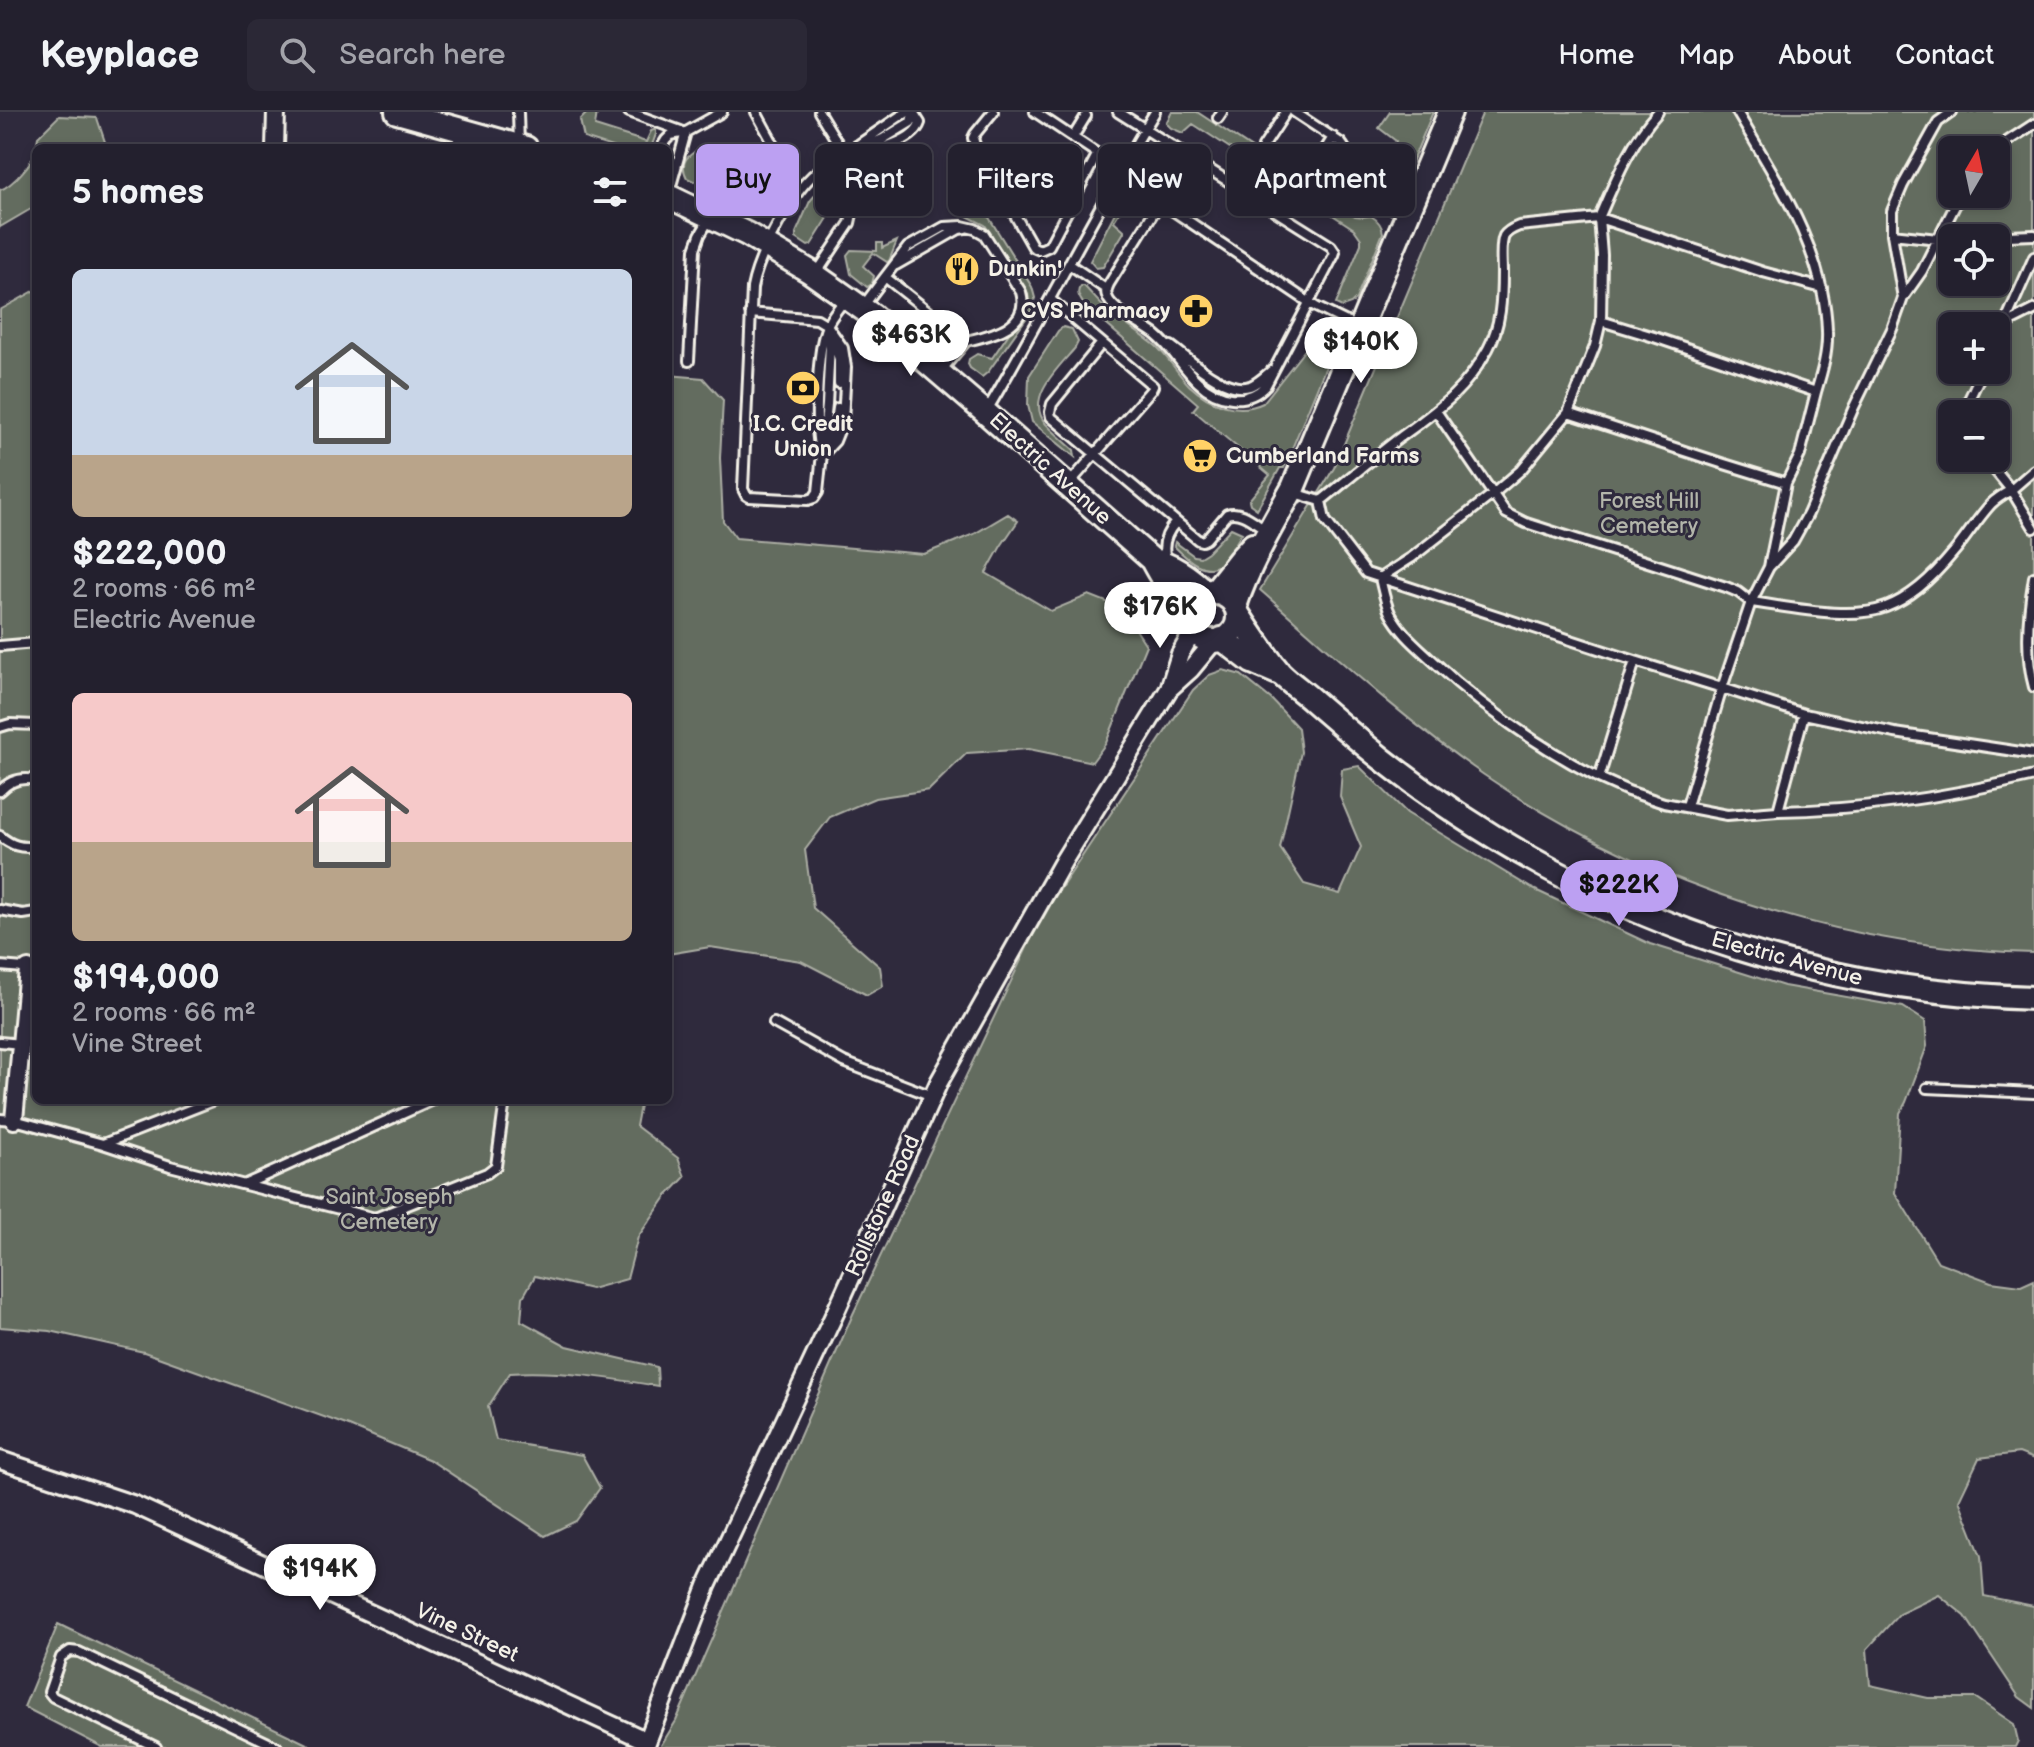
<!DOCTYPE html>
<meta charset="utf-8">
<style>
body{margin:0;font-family:"Balsamiq Sans",sans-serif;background:#2b2836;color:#f1f3f6;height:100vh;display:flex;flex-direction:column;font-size:30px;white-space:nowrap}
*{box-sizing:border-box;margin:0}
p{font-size:26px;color:#a3a3aa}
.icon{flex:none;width:44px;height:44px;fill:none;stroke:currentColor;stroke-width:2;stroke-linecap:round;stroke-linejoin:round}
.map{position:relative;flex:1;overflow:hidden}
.details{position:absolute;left:32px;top:32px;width:640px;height:960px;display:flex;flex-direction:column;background:#23202e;border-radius:12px;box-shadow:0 4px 12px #0003,0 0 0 2px #403e4a}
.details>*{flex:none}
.banner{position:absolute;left:696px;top:32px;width:760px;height:72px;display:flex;gap:16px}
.needle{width:52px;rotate:9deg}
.buttons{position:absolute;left:1938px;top:24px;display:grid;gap:16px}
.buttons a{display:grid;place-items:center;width:72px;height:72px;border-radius:12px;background:#23202e;box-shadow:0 4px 12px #0003,0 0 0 2px #403e4a;font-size:40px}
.price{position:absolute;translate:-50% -68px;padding:0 18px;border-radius:28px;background:#fff;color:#222;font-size:26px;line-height:52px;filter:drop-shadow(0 2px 4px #0008)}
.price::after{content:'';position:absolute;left:50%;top:48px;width:24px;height:18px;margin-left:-12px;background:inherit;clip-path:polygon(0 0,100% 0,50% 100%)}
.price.active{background:#bca0f2;color:#111}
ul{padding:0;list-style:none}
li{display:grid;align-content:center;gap:16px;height:424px;padding:0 40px}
li span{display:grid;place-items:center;height:248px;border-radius:12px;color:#555}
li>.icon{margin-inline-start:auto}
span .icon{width:144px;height:144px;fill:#fffc;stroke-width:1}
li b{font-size:34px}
h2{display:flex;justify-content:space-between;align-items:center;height:96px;padding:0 40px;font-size:34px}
.tag{padding:0 28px;border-radius:12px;background:#23202e;box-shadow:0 4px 12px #0003,0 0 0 2px #403e4a;font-size:28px;line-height:72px}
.tag.active{background:#bca0f2;color:#111}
header{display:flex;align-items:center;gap:48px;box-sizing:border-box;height:112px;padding:0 40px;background:#23202e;border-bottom:2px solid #403e4a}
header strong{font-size:38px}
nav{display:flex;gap:44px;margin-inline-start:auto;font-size:28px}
.search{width:560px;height:72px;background:#2b2836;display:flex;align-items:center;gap:20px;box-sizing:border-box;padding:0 28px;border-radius:12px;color:#a3a3aa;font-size:30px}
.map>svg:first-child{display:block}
</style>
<header>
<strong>Keyplace</strong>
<div class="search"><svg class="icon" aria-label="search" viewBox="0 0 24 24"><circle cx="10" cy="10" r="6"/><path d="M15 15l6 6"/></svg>Search here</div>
<nav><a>Home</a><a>Map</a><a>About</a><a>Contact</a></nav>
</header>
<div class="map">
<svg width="2034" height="1635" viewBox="0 0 2034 1635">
<rect width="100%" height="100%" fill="#2f2a3d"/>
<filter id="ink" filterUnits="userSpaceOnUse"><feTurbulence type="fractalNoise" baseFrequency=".0125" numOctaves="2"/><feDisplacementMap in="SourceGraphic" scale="16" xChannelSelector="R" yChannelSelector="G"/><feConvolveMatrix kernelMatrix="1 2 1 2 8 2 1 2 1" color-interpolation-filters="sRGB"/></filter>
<g filter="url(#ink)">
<path fill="#636c5f" stroke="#acaea4" stroke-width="2" fill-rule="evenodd" d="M 588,0 L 597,0 L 595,14 L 646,30 L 651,19 L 656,17 L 656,22 L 651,36 L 615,36 L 584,26 L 580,8 Z
M 1172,0 L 1197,0 L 1355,104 L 1363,105 L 1371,104 C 1378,108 1382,113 1383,121 L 1356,187 L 1351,192 L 1342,195 L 1336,192 L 1361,132 L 1361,127 L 1354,117 L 1193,12 L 1183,21 L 1171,16 L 1166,11 Z
M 1390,0 L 1433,0 L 1404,69 L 1397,74 C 1389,72 1381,69 1378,61 L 1396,29 L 1379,16 Z
M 1483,0 L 2034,0 L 2034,841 C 1839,836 1644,772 1484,663 C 1404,608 1333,542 1260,478 L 1334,356 ZM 1952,38 L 1996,38 L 1996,82 L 1952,82 ZM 1952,126 L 1996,126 L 1996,170 L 1952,170 ZM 1952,214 L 1996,214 L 1996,258 L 1952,258 ZM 1952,302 L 1996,302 L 1996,346 L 1952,346 Z
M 59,4 L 97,6 L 107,36 L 36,36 L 38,25 Z
M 742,32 L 770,84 L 781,78 L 785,80 L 786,89 L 775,105 L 767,105 L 757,98 L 687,66 C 678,49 689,43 702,35 L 712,50 Z
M 36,37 L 36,94 L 0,115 L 0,78 C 12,74 34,50 36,37 Z
M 1157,37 C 1166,39 1170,42 1173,49 L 1170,54 L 1166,56 L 1154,50 L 1150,51 L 1114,109 L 1124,118 L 1124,120 L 1103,155 L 1096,156 L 1090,149 L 1144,44 L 1148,40 Z
M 816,82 L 828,106 L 811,133 L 808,134 L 796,126 L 796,121 L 810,89 Z
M 976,91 L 980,91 L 1032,175 L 1035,186 L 1030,201 L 988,260 L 982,265 L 970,256 L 968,252 L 969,247 L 977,242 L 992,246 L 1029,192 L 1028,181 L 985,113 L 965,103 L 969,101 L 967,96 Z
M 897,129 L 889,149 L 887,150 L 873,141 L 863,154 L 874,164 L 872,172 L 867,175 L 851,162 L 847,143 L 851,138 L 877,139 L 877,131 L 882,131 L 882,136 Z
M 1081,174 L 1084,174 C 1091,181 1098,190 1106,197 C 1122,211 1140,221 1156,234 C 1169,246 1177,261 1189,273 C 1209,292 1238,303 1263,291 L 1311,230 L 1318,213 L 1322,210 C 1331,212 1336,222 1336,230 L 1284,356 L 1280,356 L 1257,397 L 1250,392 L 1249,388 L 1270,363 L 1193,298 L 1198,292 L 1084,193 C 1080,186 1075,181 1081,174 Z
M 36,178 L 36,988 L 641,988 L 636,1014 L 678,1046 L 685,1065 L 666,1085 L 638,1125 L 627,1167 L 591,1177 L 535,1164 L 523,1185 L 521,1209 L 567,1234 L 657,1255 L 658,1274 C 609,1266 559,1258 510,1261 L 488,1295 L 496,1328 L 582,1343 L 600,1376 L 576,1409 L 545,1424 L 430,1348 L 349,1314 L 144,1240 L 50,1219 L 0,1215 L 0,198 Z
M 1063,215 L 1072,217 L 1078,230 L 1075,236 C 1059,255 1024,286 1046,312 C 1055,321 1065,330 1074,338 L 1075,345 L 1032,310 L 1028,293 L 1029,264 L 1058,219 Z
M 668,263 L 703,266 L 723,288 L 720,346 L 723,409 L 736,426 L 924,442 L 974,422 L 1008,402 L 1018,409 L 1001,434 L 986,461 L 1051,499 L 1089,483 L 1122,496 L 1146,533 L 1106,631 L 1092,650 L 1029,637 L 967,641 L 929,678 L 875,686 L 830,705 L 805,738 L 813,796 L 880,855 L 883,874 L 867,883 L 801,849 L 710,835 L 668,842 Z
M 1231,416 L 1242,421 C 1236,430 1231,441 1224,449 C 1207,467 1186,446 1174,434 L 1175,430 L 1194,444 L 1200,445 L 1208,440 Z
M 1223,558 L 1241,563 L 1271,587 L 1298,616 L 1301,640 L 1280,736 L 1304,772 L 1340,782 L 1361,735 L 1340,685 L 1342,657 L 1359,654 L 1407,701 L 1531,776 L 1650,832 L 1784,874 L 1903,895 L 1925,909 L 1927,934 L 1906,990 L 1900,1001 L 1895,1081 L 1938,1150 L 1991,1170 L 2021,1174 L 2034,1168 L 2034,1347 L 2019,1341 L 1979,1346 L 1959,1388 L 1981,1444 L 1984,1484 L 2034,1494 L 2034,1596 L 2019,1585 L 1965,1504 L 1939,1483 L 1899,1502 L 1867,1537 L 1870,1573 L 1928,1586 L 1976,1586 L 2014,1612 L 2018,1629 L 2015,1635 L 660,1635 L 676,1609 L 853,1202 L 1041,806 L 1193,578 L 1209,563 Z
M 58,1512 L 313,1635 L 102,1635 L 24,1595 Z"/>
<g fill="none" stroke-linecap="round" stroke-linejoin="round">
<defs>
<path id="lane" d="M 518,0 L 519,33
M 629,0 L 681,19
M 756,0 L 799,79
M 819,0 L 845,43 C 833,49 822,55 812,64 C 789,86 758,144 752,176 L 743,377 L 746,383 L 749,385 L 808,388 L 814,386 L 818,380 L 827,293 L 830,232 L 827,213
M 993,0 L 975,22 L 973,26 L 975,33 L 1033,135 L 1040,138 L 1049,134 L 1097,43 L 1095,40 L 1035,0
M 1118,0 L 1331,134 L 1335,140 L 1334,143 L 1266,273 C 1247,294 1217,288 1198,270 C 1183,256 1172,236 1156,223 C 1144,213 1111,199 1107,184 C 1105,179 1107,177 1109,172 L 1188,45
M 1294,0 L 1341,31 C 1351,43 1353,59 1363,72 C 1373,86 1391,95 1405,104
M 1218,6 L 1222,0
M 1073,25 L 1086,4
M 855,35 L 906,0
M 1263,35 L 1286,0
M 457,36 L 459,19
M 661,36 L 666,28 L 671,23 L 686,20 L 722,0
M 856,38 L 883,27 L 911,10 L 913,2
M 1994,38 L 2034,12
M 845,43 C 865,40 913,33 920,11 L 913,0
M 1308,65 L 1333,25
M 669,81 L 686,20
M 1160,90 L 1316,195 L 1359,216
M 1892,122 L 1938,127 L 1922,159 L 1903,186 L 1892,122 L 1892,99 L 1903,73 L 1938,10 L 1952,0
M 1952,126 L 1938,127 L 1961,82
M 1953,126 L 2034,123
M 1069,152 L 1107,178
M 896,153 L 959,117 L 965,116
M 816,162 L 850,111 L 852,102 L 854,70
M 885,165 L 908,135 L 944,115 L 962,114 L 975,117 L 984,122 L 1021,180 C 1031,215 991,223 966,229
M 1050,187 L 1153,274 L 1151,278 L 1069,372
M 864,193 L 885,165 L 966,229 L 940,260
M 750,201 L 817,207 L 827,213 L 843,236 L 846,255 L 843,309 L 835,329 L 822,343
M 1601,209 L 1602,143 L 1599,106 L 1763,160 L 1822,176
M 2004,213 L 2034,145
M 832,225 L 839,247 L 839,271
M 1996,230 L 2004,213 L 2034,198
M 1102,231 L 1052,292 L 1050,300 L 1051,305 L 1198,428 L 1202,429 L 1206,427 L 1227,402 C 1241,397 1255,411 1267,418
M 1171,234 C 1189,247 1225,282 1250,274 C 1258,271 1264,265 1271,259
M 689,249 L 695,137 L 700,123 L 710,106
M 1436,299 L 1493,382 L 1521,358 L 1568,301 L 1595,234 L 1601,209 L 1654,225 L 1816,280 C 1822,260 1828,240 1827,219 C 1825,139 1776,67 1737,0
M 986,300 C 1045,201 1095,98 1155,0
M 1568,301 L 1721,351 L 1786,371 L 1800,343 L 1816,280
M 1962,302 L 1983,258
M 827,332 L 835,316 L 838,296
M 820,339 C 814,315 817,236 827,214 C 831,204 839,196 845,187
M 2034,358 L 2011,378 L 2034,416
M 1786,371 L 1769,455 L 1793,429 L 1808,402 L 1854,295 L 1892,217 L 1903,186
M 1291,380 L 1321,389 L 1325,408 L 1366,461 L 1635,549 L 1599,666 C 1537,634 1482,595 1432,548 C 1417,534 1400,520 1390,501 C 1385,490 1383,478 1380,466
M 1321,389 C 1347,368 1372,347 1398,327 C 1436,299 1464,281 1488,237 C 1501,213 1502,187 1502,160 C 1502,150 1500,132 1504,124 C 1508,118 1514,116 1519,114 L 1599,106 C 1615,69 1630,31 1658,0
M 1167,450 C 1161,435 1165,422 1176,410
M 1769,455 L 1751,490 C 1789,495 1851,509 1886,495 C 1913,485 1935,463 1953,441 C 1966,426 1977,407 1991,392 C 1996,387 2004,382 2011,378 L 1993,356 L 1977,346
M 2034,465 C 2028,500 2024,540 2034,575
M 1380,466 L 1411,446 L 1493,382 L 1506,401 L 1526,411 L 1726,475 L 1738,480 L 1751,490 L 1722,576 L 1804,602 L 1895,621 L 2034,642
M 0,534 L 36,531
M 1635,549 L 1722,576 L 1687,694
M 1804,602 L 1778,699 C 1863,698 1951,684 2034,664
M 0,615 L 10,612 L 36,613
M 1599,666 L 1628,679 L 1664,691 L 1727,703 L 1778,699
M 0,679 C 10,668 22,665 36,668
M 0,724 C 11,733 21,737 36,734
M 0,798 L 23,802 L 36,800
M 0,854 L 36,857
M 774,911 L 844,950 L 932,984
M 0,930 L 21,932
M 1927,976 L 2034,981
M 215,988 L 103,1032 L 170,1054 L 375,1106 L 487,1061 L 496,1054 L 505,988
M 0,1007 L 14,1008 L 103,1032
M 246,1072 L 433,988
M 156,1635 L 53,1585 L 49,1580 L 61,1545 L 70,1539 L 79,1540 L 277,1635"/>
<path id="street" d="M 275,36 L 276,0
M 1170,576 L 1191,557 L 1215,528
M 14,1008 L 28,857
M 0,1348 L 135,1393 L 647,1629
M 645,1635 L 707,1474 L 836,1199 L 939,970 L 1064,748 L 1169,577 L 1180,542 L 1194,518"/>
<path id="secondary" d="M 397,0 L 526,36
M 668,84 L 747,122 L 809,159 L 873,204 L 986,301 L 1152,448 C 1163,470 1178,489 1191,511
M 1152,448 C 1174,453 1191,466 1207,482
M 1213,481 L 1240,447 L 1253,433
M1190 505a24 24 0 1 1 48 0a24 24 0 1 1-48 0Z
M 1235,494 C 1249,452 1271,415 1293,376 L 1450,0
M 1238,502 C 1251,522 1265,543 1280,561 C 1290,571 1302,579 1312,588 C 1335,608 1358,628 1382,647 C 1571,795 1793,879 2034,886
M 1222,527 L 1252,550 L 1280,562"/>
</defs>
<use href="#lane" stroke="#f4f1e8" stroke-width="14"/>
<use href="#street" stroke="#f4f1e8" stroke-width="22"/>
<use href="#secondary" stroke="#f4f1e8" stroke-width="28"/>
<use href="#lane" stroke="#2f2a3d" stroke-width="8"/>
<use href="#street" stroke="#2f2a3d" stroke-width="16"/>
<use href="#secondary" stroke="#2f2a3d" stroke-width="22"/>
</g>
</g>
<defs>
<symbol id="restaurant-disc" viewBox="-11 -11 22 22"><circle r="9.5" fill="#ffd166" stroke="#2f2a3d"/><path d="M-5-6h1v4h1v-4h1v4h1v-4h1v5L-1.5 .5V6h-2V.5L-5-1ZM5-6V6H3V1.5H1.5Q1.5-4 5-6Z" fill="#111"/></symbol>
<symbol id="pharmacy-disc" viewBox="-11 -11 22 22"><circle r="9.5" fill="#ffd166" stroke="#2f2a3d"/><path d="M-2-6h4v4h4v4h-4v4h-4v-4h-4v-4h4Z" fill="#111"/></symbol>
<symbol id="bank-disc" viewBox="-11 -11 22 22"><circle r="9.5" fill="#ffd166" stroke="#2f2a3d"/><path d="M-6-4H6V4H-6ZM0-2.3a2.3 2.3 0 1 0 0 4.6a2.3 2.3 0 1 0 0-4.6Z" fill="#111"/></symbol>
<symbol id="supermarket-disc" viewBox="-11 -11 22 22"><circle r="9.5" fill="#ffd166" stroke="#2f2a3d"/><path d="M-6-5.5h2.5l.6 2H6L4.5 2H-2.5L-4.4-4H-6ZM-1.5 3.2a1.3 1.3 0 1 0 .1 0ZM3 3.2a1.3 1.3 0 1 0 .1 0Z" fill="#111"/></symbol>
</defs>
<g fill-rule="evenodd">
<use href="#restaurant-disc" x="942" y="137" width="40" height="40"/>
<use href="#pharmacy-disc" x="1176" y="179" width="40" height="40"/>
<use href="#bank-disc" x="783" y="256" width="40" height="40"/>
<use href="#supermarket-disc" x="1180" y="324" width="40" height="40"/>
</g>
<g text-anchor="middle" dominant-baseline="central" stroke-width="6" stroke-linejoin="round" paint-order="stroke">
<g font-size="22" font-weight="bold" fill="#f4f1e8" stroke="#2f2a3d" text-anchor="start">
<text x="988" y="157">Dunkin'</text>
<text x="1170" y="199" text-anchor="end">CVS Pharmacy</text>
<text x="803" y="312" text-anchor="middle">I.C. Credit<tspan x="803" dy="25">Union</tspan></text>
<text x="1226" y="344">Cumberland Farms</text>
</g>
<g font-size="22" fill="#f4f1e8" stroke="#2f2a3d">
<text transform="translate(1050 357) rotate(42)">Electric Avenue</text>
<text transform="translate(1787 847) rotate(15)">Electric Avenue</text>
<text transform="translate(883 1094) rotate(-66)">Rollstone Road</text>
<text transform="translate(467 1521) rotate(25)">Vine Street</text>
</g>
<g font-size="22" fill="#b3b5aa" stroke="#2f2a3d">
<text x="1649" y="389">Forest Hill<tspan x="1649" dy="25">Cemetery</tspan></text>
<text x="389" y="1085">Saint Joseph<tspan x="389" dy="25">Cemetery</tspan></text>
</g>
</g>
</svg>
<div class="buttons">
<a><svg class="needle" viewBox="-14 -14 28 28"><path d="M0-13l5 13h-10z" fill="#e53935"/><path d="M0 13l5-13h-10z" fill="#a3a3aa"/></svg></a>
<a><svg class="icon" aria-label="locate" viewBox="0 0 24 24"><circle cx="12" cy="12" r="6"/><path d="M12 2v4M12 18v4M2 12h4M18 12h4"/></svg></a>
<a>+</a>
<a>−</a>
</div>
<b class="price" style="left:911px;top:266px">$463K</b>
<b class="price" style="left:1361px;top:273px">$140K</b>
<b class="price" style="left:1160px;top:538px">$176K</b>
<b class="price active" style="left:1619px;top:816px">$222K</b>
<b class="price" style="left:320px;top:1500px">$194K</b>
<div class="banner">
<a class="tag active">Buy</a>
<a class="tag">Rent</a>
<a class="tag">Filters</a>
<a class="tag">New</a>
<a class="tag">Apartment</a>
</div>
<section class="details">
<h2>5 homes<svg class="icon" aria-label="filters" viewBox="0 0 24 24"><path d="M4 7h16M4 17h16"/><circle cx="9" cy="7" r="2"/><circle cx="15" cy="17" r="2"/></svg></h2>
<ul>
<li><span style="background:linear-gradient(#c9d6e8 75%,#b9a48a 0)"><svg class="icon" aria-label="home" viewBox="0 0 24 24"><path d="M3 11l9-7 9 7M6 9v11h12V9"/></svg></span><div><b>$222,000</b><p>2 rooms · 66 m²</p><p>Electric Avenue</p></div></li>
<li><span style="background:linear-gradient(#f6c9c9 60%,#b9a48a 0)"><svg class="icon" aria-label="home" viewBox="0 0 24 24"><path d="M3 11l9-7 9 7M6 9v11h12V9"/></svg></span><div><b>$194,000</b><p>2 rooms · 66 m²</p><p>Vine Street</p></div></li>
</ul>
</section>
</div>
